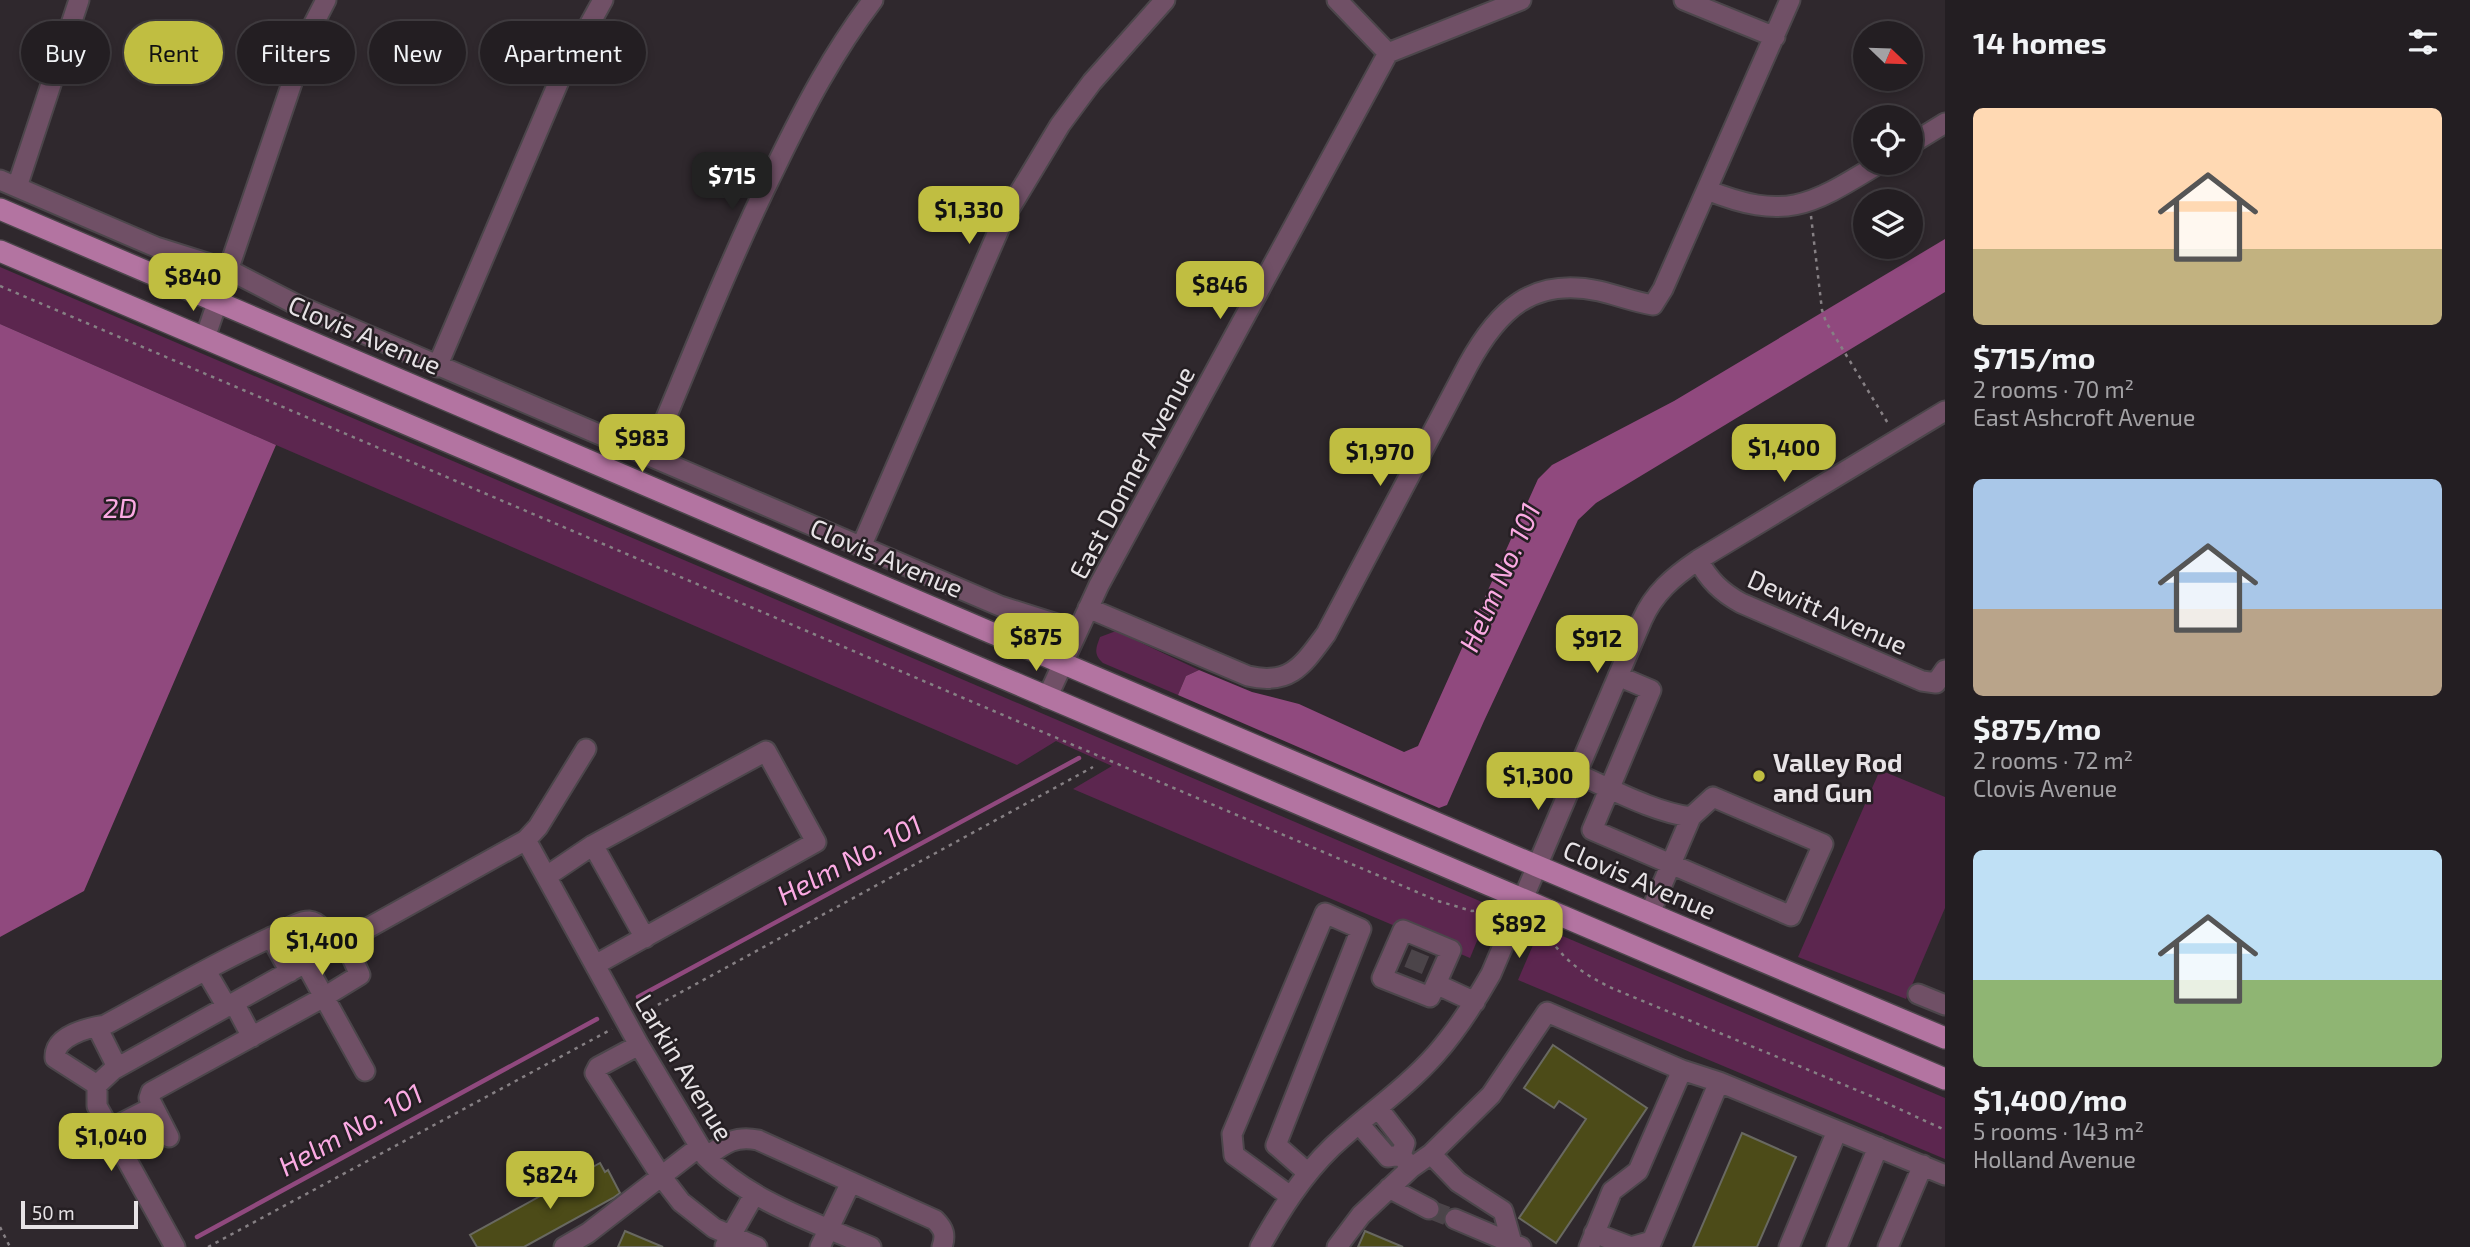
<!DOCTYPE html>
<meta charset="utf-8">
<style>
body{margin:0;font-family:"Exo 2",sans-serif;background:#2b272a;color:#f1f3f6;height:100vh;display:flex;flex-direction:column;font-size:26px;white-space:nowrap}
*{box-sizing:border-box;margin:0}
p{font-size:23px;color:#a3a2a5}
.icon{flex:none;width:38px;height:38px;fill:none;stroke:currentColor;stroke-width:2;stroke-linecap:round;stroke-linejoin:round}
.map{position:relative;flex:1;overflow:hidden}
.drawer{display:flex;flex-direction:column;background:#231e22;width:525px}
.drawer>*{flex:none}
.hud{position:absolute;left:21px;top:21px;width:665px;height:63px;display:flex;gap:14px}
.needle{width:46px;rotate:113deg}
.buttons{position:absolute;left:1853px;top:21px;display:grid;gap:14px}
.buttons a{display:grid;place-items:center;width:70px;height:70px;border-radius:50%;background:#231e22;box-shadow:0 4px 10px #0003,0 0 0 2px #403c40;font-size:35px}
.scale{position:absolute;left:21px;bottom:18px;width:117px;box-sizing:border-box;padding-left:7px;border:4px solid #e7e3e6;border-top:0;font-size:19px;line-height:24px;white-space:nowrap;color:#e7e3e6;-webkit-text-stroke:5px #251f23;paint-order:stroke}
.price{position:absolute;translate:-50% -60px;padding:0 16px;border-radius:14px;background:#c0be41;color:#111;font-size:23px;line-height:46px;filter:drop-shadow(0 2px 4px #0008)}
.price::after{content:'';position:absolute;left:50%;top:42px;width:21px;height:16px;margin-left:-10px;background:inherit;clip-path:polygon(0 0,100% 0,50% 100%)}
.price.active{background:#222;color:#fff}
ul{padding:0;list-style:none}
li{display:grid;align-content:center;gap:14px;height:371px;padding:0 28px}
li span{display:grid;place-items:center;height:217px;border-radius:10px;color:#555}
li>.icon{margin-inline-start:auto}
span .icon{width:126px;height:126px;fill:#fffc;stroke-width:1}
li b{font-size:30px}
h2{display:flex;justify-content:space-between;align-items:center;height:84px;padding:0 28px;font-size:30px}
.chip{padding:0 24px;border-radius:32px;background:#231e22;box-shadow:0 4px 10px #0003,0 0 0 2px #403c40;font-size:24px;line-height:63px}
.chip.active{background:#c0be41;color:#111}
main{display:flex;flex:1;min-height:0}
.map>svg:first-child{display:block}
</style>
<main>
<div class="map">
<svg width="1945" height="1247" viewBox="0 0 1945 1247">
<rect width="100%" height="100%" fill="#2f282d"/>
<path fill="#5c264f" d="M 0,267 L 1482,902 L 1488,914 L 1470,958 L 1073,789 L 1112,766 L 1056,741 L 1017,765 L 276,445 L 0,324 Z
M 1116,631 L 1199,670 L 1186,676 L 1178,695 L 1103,663 C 1093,654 1096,648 1100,637 Z
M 1880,770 L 1945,797 L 1945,908 L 1906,999 L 1798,957 Z
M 1553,932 L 1945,1098 L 1945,1159 L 1518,980 L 1536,938 Z"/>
<path fill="#90497e" d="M 1945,239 L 1945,292 L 1596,503 L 1578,520 L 1484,721 L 1447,805 L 1439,808 L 1178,695 L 1186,676 L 1199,670 L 1252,692 L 1299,704 L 1404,752 L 1418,746 L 1538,479 L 1552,465 L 1674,401 Z
M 0,324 L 276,445 L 84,891 L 0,937 Z"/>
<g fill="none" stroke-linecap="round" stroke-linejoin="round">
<path stroke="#90497e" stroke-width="4.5" d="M 638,997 L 1079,758
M 197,1237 L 597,1019"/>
</g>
<path fill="#4c4b18" stroke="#696961" stroke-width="2" d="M 1553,1045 L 1647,1108 L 1556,1243 L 1519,1218 L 1586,1119 L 1559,1101 L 1554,1108 L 1524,1088 Z
M 1742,1133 L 1796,1157 L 1757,1247 L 1693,1247 Z
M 600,1163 L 605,1172 L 608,1170 L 620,1193 L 613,1198 L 524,1247 L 477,1247 L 470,1235 Z
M 625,1231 L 663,1247 L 618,1247 Z
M 1365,1231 L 1403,1247 L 1358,1247 Z"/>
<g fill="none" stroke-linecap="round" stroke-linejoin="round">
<path stroke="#4b4449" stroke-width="19" stroke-dasharray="19 10" stroke-linecap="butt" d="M 1408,958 L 1432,968
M 1429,1209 L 1455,1219"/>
<defs>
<path id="minor" d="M 1337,0 L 1388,53 L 1521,0
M 1684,0 L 1775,37
M 1911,144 L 1945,123
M 0,180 L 156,247 L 229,270 L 297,305 L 1000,606 L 1060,625 L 1076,632
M 17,187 L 79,0
M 1707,190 C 1787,222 1811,205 1880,163
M 205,338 L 309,33 L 326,0
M 437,367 L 562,74 L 603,0
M 650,456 C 691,359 729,261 776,166 C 804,108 834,51 873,0
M 861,547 L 1004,218 L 1060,125 L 1092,82 L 1165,0
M 1698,560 C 1709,580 1721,592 1741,603 L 1922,681 L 1936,683 L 1945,670
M 1088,608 L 1248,676 C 1290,686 1303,665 1326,634 L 1468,365 C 1498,310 1532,277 1599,291 C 1617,295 1634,302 1653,305 L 1663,289 L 1790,0
M 1047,698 L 1099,585 L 1388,53
M 1577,774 C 1612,789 1653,812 1691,817 L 1713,797 L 1823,844 L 1791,916 L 1592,830 L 1651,690 L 1618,676
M 526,840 L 639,1045 L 706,1157 C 751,1202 814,1222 871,1247
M 593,845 L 645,938
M 547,876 L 593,845 L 766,751 L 816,842 L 595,965
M 1650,913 L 1691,817
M 271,937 L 290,972
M 345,942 L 360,975 L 324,997 L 365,1071
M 206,971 L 227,1007
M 1436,984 L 1451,950 L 1403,930 L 1382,978 L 1430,997 L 1436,984 L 1475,1002
M 1918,994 L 1945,1005
M 234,1003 L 252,1037
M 97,1027 L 117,1067
M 639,1045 L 598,1067 L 595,1073 L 661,1176 L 681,1202 L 714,1228 L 757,1247
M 1682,1070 L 1719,1082
M 97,1085 L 113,1070 L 526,840 L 538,827 L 586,749
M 97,1085 L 55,1058 C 54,1036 87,1028 105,1025 C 161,995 216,962 274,936 C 284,931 298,921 309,921 C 322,922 329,939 334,948
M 97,1085 L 97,1106 L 175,1247
M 1378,1108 L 1405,1143 L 1401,1155
M 1359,1124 L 1388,1157 L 1401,1155
M 110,1129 L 153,1107
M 169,1137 L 149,1098 L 151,1092 L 324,997 L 306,964
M 1431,1154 L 1491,1095 L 1547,1012 L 1682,1070 L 1638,1171 L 1612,1191 L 1589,1247
M 706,1157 C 724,1144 735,1135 758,1140 L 935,1220 C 944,1229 946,1235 942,1247
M 1411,1168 L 1431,1154 L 1458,1182 L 1503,1211 L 1512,1243
M 1389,1188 L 1429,1209
M 1290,1196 L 1234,1155 L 1232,1134 L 1325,913 L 1361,929 L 1276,1145 L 1308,1173
M 1455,1219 L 1521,1247
M 1594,1233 L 1631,1247 L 1652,1241 L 1719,1082 L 1945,1175
M 725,1246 L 754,1195
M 564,1247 L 588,1233 L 699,1147
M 820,1247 L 851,1182
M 1260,1247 C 1280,1211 1302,1176 1332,1147 C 1366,1115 1405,1089 1436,1054 C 1458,1029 1475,1002 1491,974 L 1642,620 C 1654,593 1673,577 1698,560 L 1945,411
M 1337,1247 L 1361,1215 L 1411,1168 L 1401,1155
M 1789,1247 L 1837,1131
M 1837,1247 L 1878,1147
M 1888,1247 L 1923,1165"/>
<path id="major" d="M 0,209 L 1537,866 L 1945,1038
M 0,251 L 1945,1079"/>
</defs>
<use href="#minor" stroke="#4c464b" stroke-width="23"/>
<use href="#major" stroke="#4c464b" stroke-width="24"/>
<path stroke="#868084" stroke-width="2.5" stroke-dasharray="3.5 5" stroke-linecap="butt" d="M 1811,216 L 1822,310 L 1826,322 L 1889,425
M 0,286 L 1438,901 L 1472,911 L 1490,908 L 1499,911
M 1531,924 C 1547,931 1554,947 1567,959 C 1581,972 1597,981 1614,989 L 1871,1096 L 1945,1130
M 643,1013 L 1093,767
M 0,1227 L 10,1247
M 208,1247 L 612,1029"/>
<use href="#minor" stroke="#705066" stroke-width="19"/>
<use href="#major" stroke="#b374a1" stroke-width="21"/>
</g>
<circle fill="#c0be41" stroke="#251f23" stroke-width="2.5" cx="1759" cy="776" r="7"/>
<g text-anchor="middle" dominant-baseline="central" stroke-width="5" stroke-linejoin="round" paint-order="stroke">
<g font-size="26" fill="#e7e3e6" stroke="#251f23">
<text transform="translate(365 334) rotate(23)">Clovis Avenue</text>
<text transform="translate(1131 472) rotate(-62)">East Donner Avenue</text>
<text transform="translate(887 557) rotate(23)">Clovis Avenue</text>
<text transform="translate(1828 611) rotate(24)">Dewitt Avenue</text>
<text transform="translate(1640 879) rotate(23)">Clovis Avenue</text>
<text transform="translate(685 1067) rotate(59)">Larkin Avenue</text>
</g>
<g font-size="26" font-weight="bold" fill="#e7e3e6" stroke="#251f23" text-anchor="start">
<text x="1773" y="761">Valley Rod<tspan x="1773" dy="30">and Gun</tspan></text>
</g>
<g font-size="28" font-style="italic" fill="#fbaae3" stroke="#251f23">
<text x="120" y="507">2D</text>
<text transform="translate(1499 577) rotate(-66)">Helm No. 101</text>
<text transform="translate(849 859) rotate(-28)">Helm No. 101</text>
<text transform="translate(350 1129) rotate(-29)">Helm No. 101</text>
</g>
</g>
</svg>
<div class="buttons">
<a><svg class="needle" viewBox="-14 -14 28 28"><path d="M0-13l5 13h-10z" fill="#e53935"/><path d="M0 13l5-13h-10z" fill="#a3a2a5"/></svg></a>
<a><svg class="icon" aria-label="locate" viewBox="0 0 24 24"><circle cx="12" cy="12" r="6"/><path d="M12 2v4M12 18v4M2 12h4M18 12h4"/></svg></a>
<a><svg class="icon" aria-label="layers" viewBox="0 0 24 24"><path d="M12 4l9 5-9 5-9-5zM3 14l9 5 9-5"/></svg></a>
</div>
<div class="scale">50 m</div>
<b class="price active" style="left:732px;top:212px">$715</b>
<b class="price" style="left:969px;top:246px">$1,330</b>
<b class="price" style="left:193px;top:313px">$840</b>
<b class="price" style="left:1220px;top:321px">$846</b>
<b class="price" style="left:642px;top:474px">$983</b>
<b class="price" style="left:1784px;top:484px">$1,400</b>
<b class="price" style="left:1380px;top:488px">$1,970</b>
<b class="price" style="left:1036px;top:673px">$875</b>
<b class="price" style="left:1597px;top:675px">$912</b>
<b class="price" style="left:1538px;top:812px">$1,300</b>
<b class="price" style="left:1519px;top:960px">$892</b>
<b class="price" style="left:322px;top:977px">$1,400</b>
<b class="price" style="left:111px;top:1173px">$1,040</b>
<b class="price" style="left:550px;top:1211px">$824</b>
<div class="hud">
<a class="chip">Buy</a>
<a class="chip active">Rent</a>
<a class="chip">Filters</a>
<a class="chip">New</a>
<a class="chip">Apartment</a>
</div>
</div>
<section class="drawer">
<h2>14 homes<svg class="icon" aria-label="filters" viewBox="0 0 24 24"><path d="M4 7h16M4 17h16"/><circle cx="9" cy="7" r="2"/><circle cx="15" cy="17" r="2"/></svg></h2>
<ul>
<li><span style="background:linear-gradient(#ffd9b3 65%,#c2b280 0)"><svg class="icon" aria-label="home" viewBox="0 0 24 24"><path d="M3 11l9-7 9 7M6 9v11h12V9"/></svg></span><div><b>$715/mo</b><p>2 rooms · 70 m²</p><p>East Ashcroft Avenue</p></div></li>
<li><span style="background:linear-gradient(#a9c7e8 60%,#b9a48a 0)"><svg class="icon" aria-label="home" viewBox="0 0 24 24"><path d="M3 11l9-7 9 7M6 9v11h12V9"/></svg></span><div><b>$875/mo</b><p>2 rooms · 72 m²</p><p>Clovis Avenue</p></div></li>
<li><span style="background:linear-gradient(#bfe0f5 60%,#8fb573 0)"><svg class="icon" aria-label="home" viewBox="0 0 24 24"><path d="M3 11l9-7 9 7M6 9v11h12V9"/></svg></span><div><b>$1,400/mo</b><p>5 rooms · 143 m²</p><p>Holland Avenue</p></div></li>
</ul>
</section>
</main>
